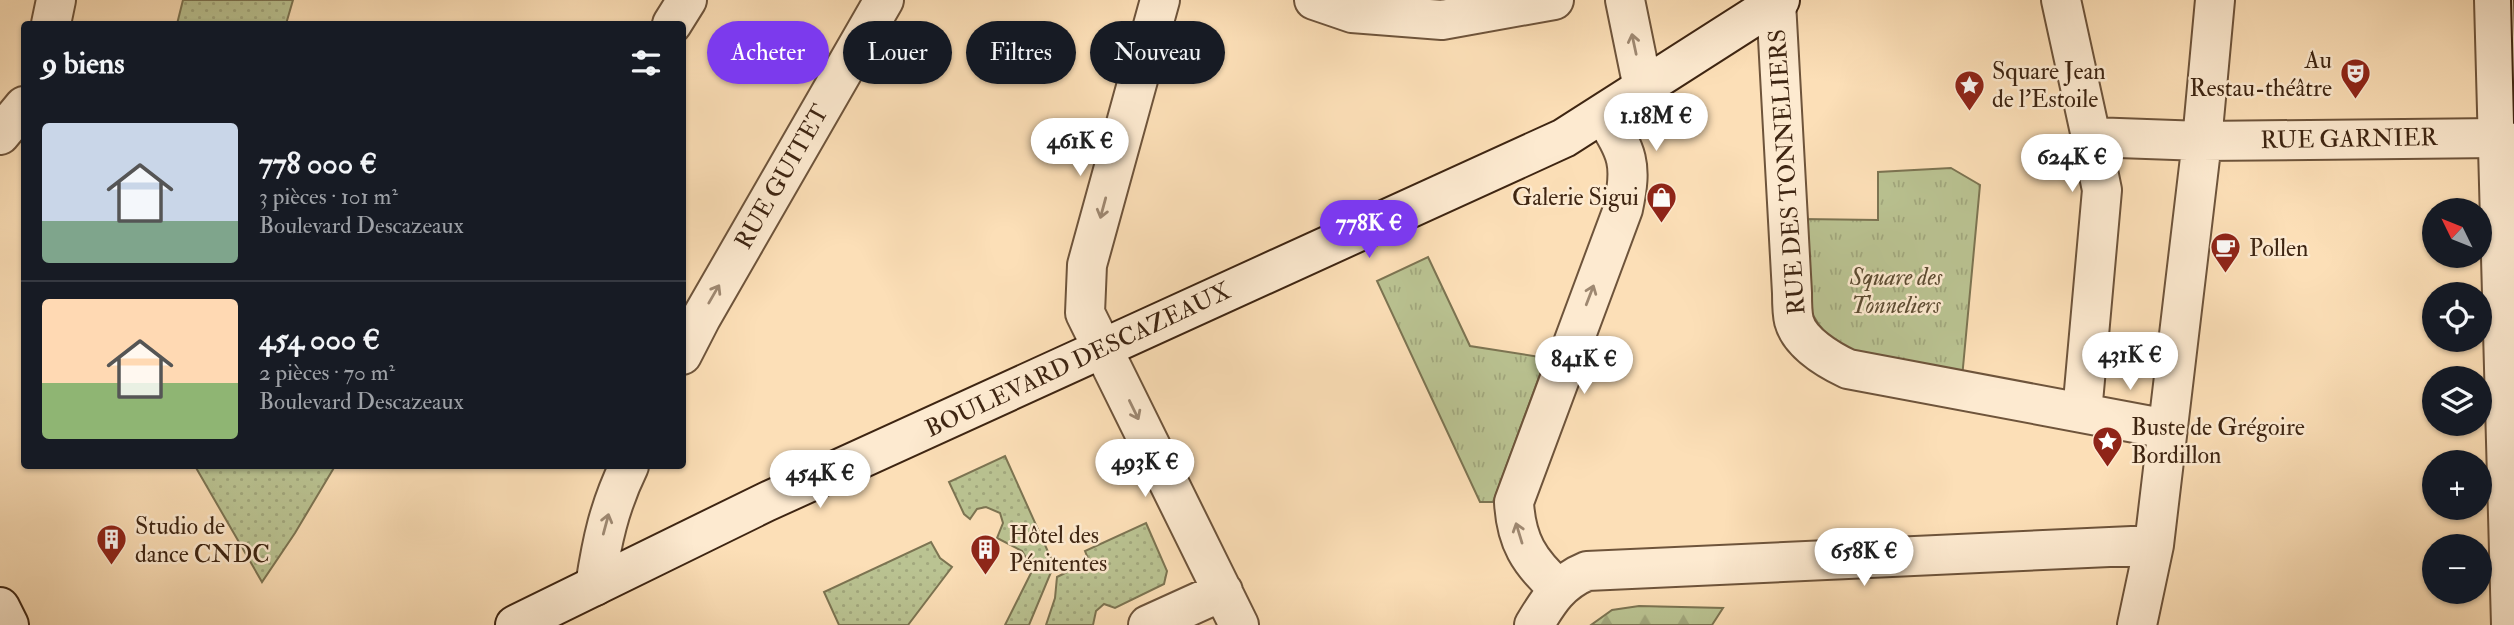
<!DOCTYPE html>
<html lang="fr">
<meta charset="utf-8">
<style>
body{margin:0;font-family:"IM FELL Double Pica",serif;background:#242831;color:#f1f3f6;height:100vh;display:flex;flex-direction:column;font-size:26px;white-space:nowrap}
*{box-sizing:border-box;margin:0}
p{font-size:23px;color:#9ea1a6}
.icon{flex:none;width:38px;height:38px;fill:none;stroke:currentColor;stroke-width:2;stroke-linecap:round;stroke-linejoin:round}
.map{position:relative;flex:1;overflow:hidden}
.sheet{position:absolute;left:21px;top:21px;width:665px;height:448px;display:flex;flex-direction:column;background:#171b24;border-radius:7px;box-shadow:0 2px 5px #0004}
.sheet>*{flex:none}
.top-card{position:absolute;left:707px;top:21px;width:665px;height:63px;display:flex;gap:14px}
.needle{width:46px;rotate:313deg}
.controls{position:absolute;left:2422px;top:198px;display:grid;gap:14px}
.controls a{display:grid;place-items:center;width:70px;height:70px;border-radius:50%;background:#171b24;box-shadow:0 2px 5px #0004;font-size:35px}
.price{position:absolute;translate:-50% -60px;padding:0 16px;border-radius:24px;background:#fff;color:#222;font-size:23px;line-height:46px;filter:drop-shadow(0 2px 4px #0008)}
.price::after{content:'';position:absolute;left:50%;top:42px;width:21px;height:16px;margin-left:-10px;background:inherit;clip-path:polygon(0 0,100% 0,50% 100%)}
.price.current{background:#7c3aed;color:#fff}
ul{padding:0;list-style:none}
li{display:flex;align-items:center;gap:21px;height:175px;padding:0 21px}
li+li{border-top:2px solid #363941}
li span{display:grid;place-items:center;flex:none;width:196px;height:140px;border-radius:7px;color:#555}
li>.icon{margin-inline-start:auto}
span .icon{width:84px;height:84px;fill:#fffc;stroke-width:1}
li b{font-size:30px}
h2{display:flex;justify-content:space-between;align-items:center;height:84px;padding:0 21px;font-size:30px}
.pill{padding:0 24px;border-radius:32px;background:#171b24;box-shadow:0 2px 5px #0004;font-size:24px;line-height:63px}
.pill.current{background:#7c3aed;color:#fff}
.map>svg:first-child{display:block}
</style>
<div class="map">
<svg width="2514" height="625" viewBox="0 0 2514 625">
<defs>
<pattern id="grass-tufts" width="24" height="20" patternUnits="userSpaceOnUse" patternTransform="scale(1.75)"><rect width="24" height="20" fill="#bac392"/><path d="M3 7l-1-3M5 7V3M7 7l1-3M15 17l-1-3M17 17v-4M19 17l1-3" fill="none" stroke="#a1a77d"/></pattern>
<pattern id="forest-firs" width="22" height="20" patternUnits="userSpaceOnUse" patternTransform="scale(1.75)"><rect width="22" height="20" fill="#bac392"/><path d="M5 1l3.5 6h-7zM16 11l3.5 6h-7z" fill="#a1a77d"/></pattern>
<pattern id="garden-dots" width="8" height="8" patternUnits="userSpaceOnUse" patternTransform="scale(1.75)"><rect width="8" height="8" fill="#bac392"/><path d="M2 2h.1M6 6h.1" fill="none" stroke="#a1a77d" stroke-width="1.8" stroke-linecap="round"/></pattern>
</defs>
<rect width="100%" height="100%" fill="#fcdfb7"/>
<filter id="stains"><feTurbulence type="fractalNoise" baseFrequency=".00286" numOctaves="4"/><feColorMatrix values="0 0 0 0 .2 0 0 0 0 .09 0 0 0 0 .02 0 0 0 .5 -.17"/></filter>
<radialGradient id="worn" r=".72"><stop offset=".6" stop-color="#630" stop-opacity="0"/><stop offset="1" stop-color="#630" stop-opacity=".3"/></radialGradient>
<path fill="url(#grass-tufts)" stroke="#7c7452" stroke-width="2" d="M 1951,168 L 1980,185 L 1962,378 C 1902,367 1812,363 1804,284 C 1802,263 1803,241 1803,219 L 1878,220 L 1878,172 Z
M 1428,257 L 1470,346 L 1546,358 L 1493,502 L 1480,502 L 1377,281 Z"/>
<path fill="url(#forest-firs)" stroke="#7c7452" stroke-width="2" d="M 1639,606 L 1723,608 L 1712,625 L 1591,625 L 1612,610 Z"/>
<path fill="url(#garden-dots)" stroke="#7c7452" stroke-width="2" d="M 183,0 L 293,0 L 286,24 L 177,24 Z
M 1005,456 L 1054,565 L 1029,625 L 1005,625 L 1033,569 L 1022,551 L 997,538 L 1003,523 L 1000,513 L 986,507 L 977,509 L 970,519 L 964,514 L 949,482 Z
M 195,466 L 335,466 L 295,533 L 262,582 Z
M 1146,523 L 1167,571 L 1164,584 L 1115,608 L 1104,604 L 1096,611 L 1093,625 L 1046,625 L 1055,598 L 1057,577 L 1089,561 L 1085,551 Z
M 931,542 L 940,558 L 952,567 L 908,625 L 839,625 L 824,592 Z"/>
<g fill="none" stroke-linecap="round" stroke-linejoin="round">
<defs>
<path id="minor" d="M 1160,0 L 1087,265 L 1085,313 L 1239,625
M 1314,0 L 1352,13 L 1442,20 L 1554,0
M 1625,0 L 1643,88
M 2061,0 L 2091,137
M 1776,2 L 1792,293 C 1792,302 1792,313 1794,321 C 1800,343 1829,360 1848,369 L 2167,429
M 51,24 L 56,0
M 672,24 L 687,0
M 0,135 L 24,106
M 682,355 L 701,318 L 884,0
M 2082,413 L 2102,190 L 2091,137 L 2202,141 L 2497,138
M 595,586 C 602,541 609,507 629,466
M 1558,588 C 1529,562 1516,541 1514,502 L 1623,209 C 1633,162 1627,153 1603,114
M 1148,625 L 1223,591
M 1534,625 C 1549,600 1560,582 1587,571 L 2154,545
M 2137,625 L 2154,545 L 2202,141 L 2215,0"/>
<path id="tertiary" d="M 2494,0 L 2511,625"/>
<path id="secondary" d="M 0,607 L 9,625
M 515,625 L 766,502 L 1564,138 L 1780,0"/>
</defs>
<use href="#minor" stroke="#6e543b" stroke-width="42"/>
<use href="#tertiary" stroke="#6e543b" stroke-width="42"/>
<use href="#secondary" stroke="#3e2512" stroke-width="42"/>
<use href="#minor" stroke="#fdead0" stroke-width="38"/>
<use href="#tertiary" stroke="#fdead0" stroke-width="38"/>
<use href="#secondary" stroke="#fdead0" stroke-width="38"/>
<path stroke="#3e2512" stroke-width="2" d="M 2511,0 L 2514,123"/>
</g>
<defs><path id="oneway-shaft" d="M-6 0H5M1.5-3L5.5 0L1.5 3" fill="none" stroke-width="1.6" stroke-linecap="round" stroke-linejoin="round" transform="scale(1.75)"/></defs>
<g stroke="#9e8871">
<use href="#oneway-shaft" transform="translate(1634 44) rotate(-102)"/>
<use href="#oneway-shaft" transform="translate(1103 208) rotate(105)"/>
<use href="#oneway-shaft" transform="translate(714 294) rotate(-60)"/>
<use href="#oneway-shaft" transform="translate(1590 295) rotate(-69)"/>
<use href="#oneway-shaft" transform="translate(1134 410) rotate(64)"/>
<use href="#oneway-shaft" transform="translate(606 524) rotate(-75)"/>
<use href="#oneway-shaft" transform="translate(1519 533) rotate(-107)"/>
</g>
<defs>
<symbol id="theatre-pin" viewBox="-11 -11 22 30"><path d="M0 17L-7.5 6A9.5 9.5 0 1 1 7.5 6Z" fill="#8f2418" stroke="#fdead0"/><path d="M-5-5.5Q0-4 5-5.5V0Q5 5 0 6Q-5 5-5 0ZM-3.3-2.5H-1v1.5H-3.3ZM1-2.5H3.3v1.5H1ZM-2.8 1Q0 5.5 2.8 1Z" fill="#fff"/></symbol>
<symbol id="sight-pin" viewBox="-11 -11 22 30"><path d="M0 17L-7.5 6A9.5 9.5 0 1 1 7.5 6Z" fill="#8f2418" stroke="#fdead0"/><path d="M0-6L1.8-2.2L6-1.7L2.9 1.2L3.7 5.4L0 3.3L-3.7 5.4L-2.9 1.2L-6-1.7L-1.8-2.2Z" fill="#fff"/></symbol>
<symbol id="shop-pin" viewBox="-11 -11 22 30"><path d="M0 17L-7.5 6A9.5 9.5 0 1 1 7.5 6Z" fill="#8f2418" stroke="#fdead0"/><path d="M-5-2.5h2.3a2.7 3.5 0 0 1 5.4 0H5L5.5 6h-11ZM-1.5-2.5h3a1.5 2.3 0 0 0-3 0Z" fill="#fff"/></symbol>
<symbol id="cafe-pin" viewBox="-11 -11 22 30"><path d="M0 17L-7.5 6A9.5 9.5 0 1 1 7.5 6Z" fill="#8f2418" stroke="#fdead0"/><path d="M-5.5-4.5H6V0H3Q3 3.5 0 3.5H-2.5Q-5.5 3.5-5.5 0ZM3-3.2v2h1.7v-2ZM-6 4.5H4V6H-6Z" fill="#fff"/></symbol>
<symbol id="building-pin" viewBox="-11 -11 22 30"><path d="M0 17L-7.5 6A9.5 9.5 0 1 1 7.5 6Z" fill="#8f2418" stroke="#fdead0"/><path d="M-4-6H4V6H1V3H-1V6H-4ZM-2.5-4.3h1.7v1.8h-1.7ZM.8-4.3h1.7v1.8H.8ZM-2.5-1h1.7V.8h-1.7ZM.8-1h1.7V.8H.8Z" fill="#fff"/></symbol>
</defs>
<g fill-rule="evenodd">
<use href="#theatre-pin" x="2338" y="56" width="35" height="47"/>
<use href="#sight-pin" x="1952" y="68" width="35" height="47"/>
<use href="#shop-pin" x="1644" y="180" width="35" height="47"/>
<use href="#cafe-pin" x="2208" y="230" width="35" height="47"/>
<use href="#sight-pin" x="2090" y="424" width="35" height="47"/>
<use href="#building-pin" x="94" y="522" width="35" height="47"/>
<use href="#building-pin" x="968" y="532" width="35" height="47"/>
</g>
<g text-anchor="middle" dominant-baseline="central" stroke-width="5" stroke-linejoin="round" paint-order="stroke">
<g font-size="24" fill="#3e2512" stroke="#fdead0" text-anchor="start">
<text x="2332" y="60" text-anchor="end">Au<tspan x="2332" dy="28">Restau-théâtre</tspan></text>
<text x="1992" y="71">Square Jean<tspan x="1992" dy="28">de l’Estoile</tspan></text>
<text x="1639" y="197" text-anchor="end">Galerie Sigui</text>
<text x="2249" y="248">Pollen</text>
<text x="2131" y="427">Buste de Grégoire<tspan x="2131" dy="28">Bordillon</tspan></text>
<text x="135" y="526">Studio de<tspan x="135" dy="28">dance CNDC</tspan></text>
<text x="1009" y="535">Hôtel des<tspan x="1009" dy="28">Pénitentes</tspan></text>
</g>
<g font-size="24" fill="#3e2512" stroke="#fdead0">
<text transform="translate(2349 139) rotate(-1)">RUE GARNIER</text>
<text transform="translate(1787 172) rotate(-94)">RUE DES TONNELIERS</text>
<text transform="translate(782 177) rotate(-60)">RUE GUITET</text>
<text transform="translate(1078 360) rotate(-25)">BOULEVARD DESCAZEAUX</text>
</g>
<g font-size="24" font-style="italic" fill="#5d4c32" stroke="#fdead0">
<text x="1896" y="277">Square des<tspan x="1896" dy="28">Tonneliers</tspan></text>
</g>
</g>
<rect width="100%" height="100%" filter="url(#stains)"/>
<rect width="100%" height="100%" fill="url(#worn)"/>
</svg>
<div class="controls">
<a><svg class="needle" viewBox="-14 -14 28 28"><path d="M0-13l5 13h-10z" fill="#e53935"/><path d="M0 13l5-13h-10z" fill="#9ea1a6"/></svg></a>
<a><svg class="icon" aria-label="locate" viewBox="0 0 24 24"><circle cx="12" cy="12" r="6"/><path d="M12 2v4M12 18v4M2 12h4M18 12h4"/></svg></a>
<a><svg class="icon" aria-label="layers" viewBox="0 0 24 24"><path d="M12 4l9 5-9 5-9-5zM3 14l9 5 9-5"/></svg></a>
<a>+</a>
<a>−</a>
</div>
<b class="price" style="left:1656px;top:153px">1.18M €</b>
<b class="price" style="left:1080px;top:178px">461K €</b>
<b class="price" style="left:2072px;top:194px">624K €</b>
<b class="price current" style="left:1369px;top:260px">778K €</b>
<b class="price" style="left:2130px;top:392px">431K €</b>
<b class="price" style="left:1584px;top:396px">841K €</b>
<b class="price" style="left:1145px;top:499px">493K €</b>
<b class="price" style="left:820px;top:510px">454K €</b>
<b class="price" style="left:1864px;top:588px">658K €</b>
<div class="top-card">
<a class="pill current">Acheter</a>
<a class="pill">Louer</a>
<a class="pill">Filtres</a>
<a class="pill">Nouveau</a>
</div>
<section class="sheet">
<h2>9 biens<svg class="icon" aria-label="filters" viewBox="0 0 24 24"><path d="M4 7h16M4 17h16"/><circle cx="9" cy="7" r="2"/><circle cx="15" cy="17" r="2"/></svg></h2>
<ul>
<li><span style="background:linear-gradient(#c9d6e8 70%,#7fa58c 0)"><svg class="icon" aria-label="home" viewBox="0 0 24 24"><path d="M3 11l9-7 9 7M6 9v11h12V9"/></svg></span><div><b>778 000 €</b><p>3 pièces · 101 m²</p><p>Boulevard Descazeaux</p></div></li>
<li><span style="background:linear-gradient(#ffd9b3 60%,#8fb573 0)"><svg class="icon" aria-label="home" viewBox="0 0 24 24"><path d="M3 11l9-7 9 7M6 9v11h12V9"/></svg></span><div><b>454 000 €</b><p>2 pièces · 70 m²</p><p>Boulevard Descazeaux</p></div></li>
</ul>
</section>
</div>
